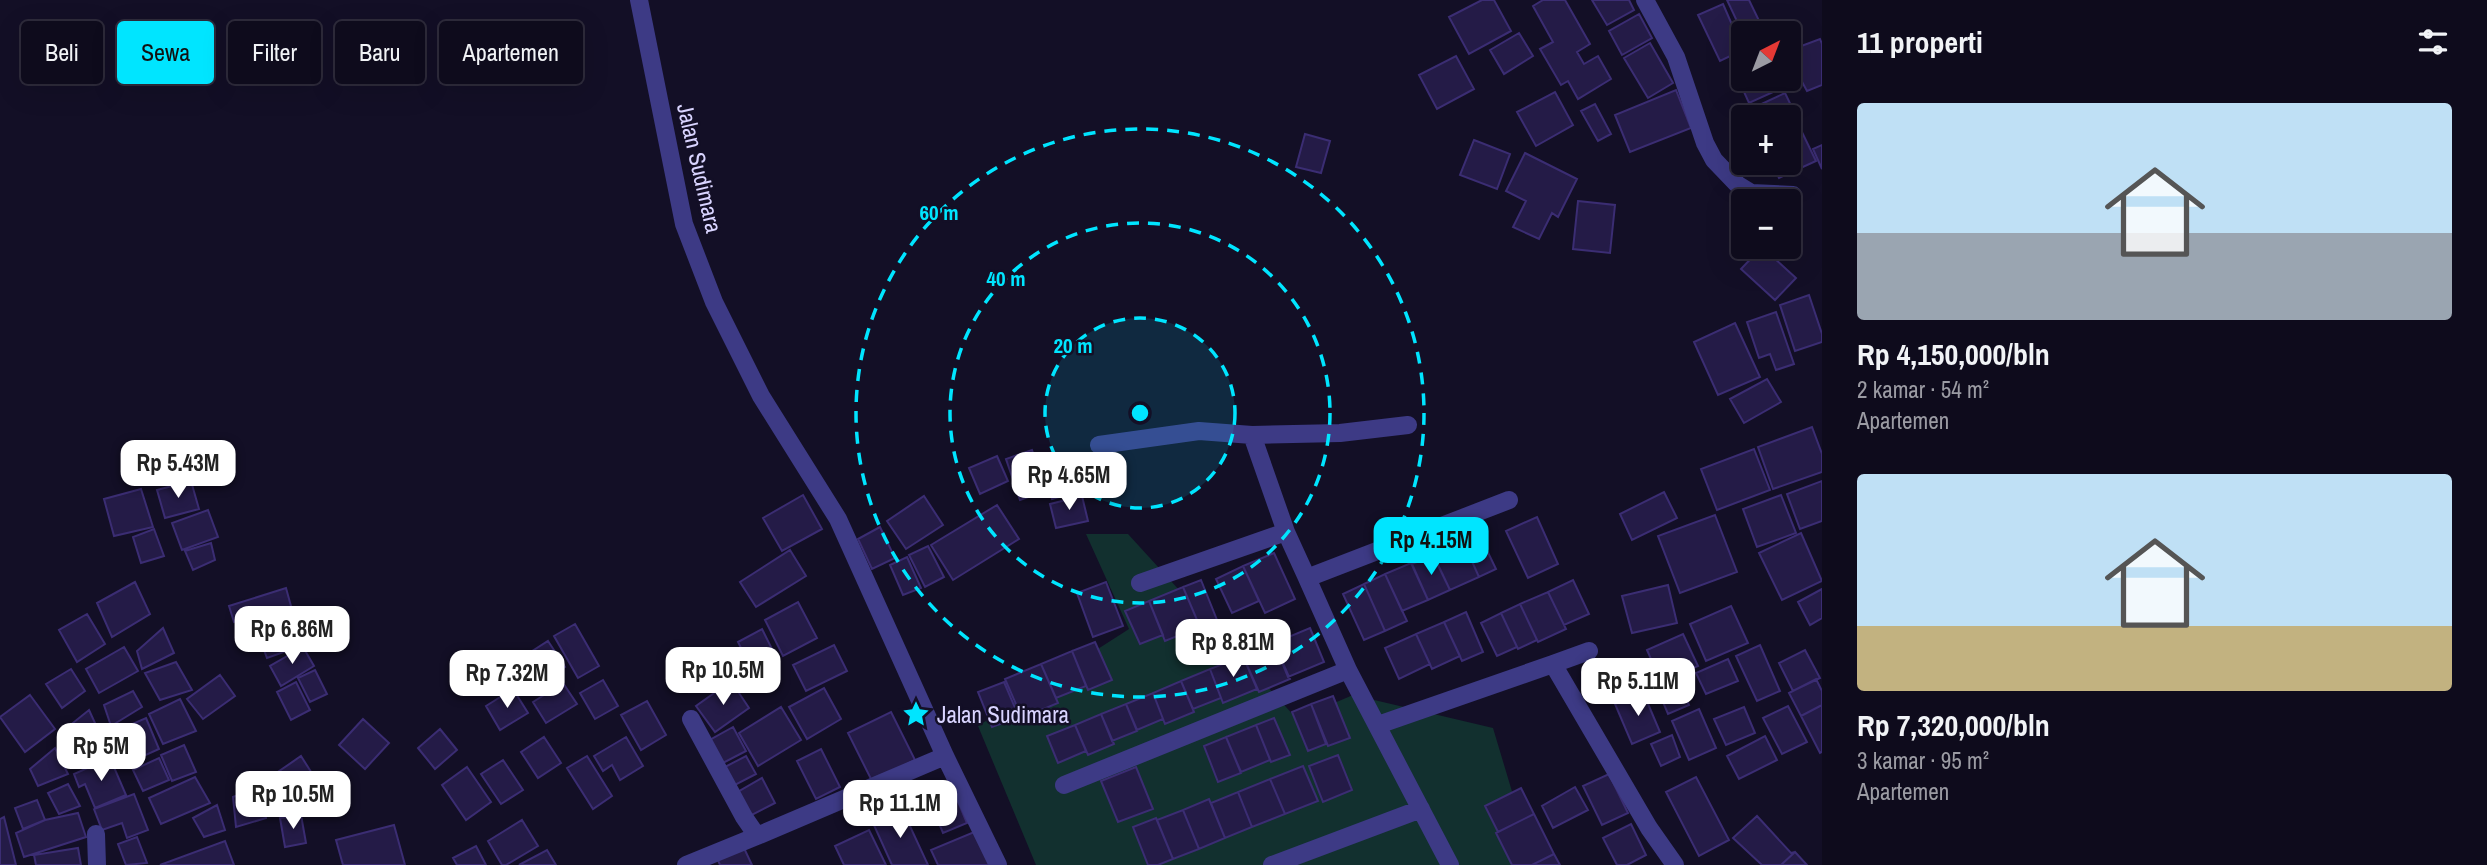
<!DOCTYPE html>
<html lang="id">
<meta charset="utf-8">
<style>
body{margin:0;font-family:"Archivo Narrow",sans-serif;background:#1c1929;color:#f1f3f6;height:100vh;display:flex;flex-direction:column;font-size:26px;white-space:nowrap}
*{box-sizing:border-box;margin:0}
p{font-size:23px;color:#9b9ba3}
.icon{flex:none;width:38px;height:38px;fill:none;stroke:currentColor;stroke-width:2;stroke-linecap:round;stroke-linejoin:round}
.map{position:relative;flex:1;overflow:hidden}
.drawer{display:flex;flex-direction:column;background:#0e0b1c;width:665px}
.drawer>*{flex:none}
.hud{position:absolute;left:21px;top:21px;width:665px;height:63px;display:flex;gap:14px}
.needle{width:46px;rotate:42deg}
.buttons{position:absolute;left:1731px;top:21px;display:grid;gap:14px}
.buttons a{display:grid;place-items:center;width:70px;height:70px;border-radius:7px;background:#0e0b1c;box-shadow:0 7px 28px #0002,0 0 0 2px #2e2b3b;font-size:35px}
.price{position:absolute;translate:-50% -60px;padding:0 16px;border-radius:14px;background:#fff;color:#222;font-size:23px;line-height:46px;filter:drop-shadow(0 2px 4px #0008)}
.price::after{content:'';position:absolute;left:50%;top:42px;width:21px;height:16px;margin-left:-10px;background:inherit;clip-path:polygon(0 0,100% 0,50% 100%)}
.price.active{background:#00e5ff;color:#111}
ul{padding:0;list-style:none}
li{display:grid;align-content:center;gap:14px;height:371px;padding:0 35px}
li span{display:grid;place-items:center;height:217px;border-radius:7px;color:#555}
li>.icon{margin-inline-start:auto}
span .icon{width:126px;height:126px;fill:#fffc;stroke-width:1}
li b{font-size:30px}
h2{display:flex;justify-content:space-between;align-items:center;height:84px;padding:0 35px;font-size:30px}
.pill{padding:0 24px;border-radius:7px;background:#0e0b1c;box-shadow:0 7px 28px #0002,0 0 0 2px #2e2b3b;font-size:24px;line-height:63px}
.pill.active{background:#00e5ff;color:#111}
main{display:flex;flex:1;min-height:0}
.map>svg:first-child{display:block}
</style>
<main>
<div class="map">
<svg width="1822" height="865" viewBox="0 0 1822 865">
<rect width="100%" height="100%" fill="#130f26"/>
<path fill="#12302f" d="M 1086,534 L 1128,534 L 1297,719 L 1353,695 L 1493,728 L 1534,865 L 1036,865 L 978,726 L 1129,629 Z"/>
<path fill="#241b47" stroke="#3b2d73" stroke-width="2" d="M 1482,0 L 1494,0 L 1511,31 L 1469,54 L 1449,17 Z
M 1543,0 L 1565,0 L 1590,44 L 1577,52 L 1584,64 L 1598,56 L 1611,79 L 1578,99 L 1568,81 L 1561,85 L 1540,49 L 1553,42 L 1533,6 Z
M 1592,0 L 1629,0 L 1634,10 L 1607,25 Z
M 1727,0 L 1749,0 L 1765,33 L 1743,34 Z
M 1723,4 L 1743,50 L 1720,61 L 1698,15 Z
M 1639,14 L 1652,38 L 1622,55 L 1609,31 Z
M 1519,33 L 1533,56 L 1504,74 L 1490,50 Z
M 1820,39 L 1822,44 L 1822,85 L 1807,91 L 1800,78 L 1784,84 L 1780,79 L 1788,79 L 1788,51 Z
M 1650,43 L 1673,83 L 1648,98 L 1624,58 Z
M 1456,56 L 1474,89 L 1437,109 L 1419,75 Z
M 1743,58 L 1743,79 L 1780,79 L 1784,87 L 1749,103 L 1731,63 Z
M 1676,90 L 1691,128 L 1630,152 L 1615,115 Z
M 1555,92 L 1573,125 L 1536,146 L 1517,112 Z
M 1785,93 L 1798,120 L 1788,125 L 1788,117 L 1760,117 L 1755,107 Z
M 1595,104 L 1611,134 L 1598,141 L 1581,111 Z
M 1799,126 L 1816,161 L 1779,178 L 1772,163 L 1788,163 L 1788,131 Z
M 1305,134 L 1330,141 L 1321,173 L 1296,167 Z
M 1474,140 L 1510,154 L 1497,189 L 1460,175 Z
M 1822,145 L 1822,169 L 1813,149 Z
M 1525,153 L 1577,179 L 1558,217 L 1552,213 L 1539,239 L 1513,227 L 1526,201 L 1506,191 Z
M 1578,201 L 1615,205 L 1610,253 L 1573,249 Z
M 1762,247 L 1796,278 L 1775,300 L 1741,269 Z
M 1809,295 L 1822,334 L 1822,342 L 1795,351 L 1780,305 Z
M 1776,312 L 1794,364 L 1776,370 L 1770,354 L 1759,358 L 1747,322 Z
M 1735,323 L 1760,377 L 1718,395 L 1694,342 Z
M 1767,379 L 1781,402 L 1744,423 L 1730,399 Z
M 1812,427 L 1822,454 L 1822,472 L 1773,489 L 1758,447 Z
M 1754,449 L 1770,490 L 1717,510 L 1701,469 Z
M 1032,450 L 1046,491 L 1020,500 L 1006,459 Z
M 997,456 L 1008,481 L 980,494 L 969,468 Z
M 1116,458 L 1120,480 L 1106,483 L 1101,461 Z
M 1067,461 L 1076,492 L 1052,499 L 1042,469 Z
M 191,481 L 199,509 L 165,518 L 157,490 Z
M 1822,481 L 1822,521 L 1800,529 L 1787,494 Z
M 141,489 L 153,527 L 114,536 L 104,499 Z
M 1664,492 L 1677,518 L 1632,540 L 1620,514 Z
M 803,495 L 822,529 L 782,551 L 763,518 Z
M 1781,495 L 1796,533 L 1757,547 L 1743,509 Z
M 924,496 L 943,525 L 906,549 L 887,521 Z
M 1082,496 L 1088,521 L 1056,528 L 1050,504 Z
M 997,505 L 1019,539 L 953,580 L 931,545 Z
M 208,510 L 218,537 L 182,550 L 172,523 Z
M 1715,515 L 1737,572 L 1680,593 L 1658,536 Z
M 1537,517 L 1558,564 L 1528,578 L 1506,531 Z
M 880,527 L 895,558 L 872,569 L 858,539 Z
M 154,529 L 164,556 L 141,563 L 133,537 Z
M 1801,533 L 1822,581 L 1782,600 L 1759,553 Z
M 1481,538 L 1496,569 L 1479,577 L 1465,546 Z
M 1462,539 L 1479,577 L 1450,590 L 1432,552 Z
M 211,543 L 215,560 L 193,570 L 185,551 Z
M 928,546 L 944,577 L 925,587 L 909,555 Z
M 790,550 L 806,576 L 756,607 L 740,582 Z
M 1274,553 L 1295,599 L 1265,613 L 1243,566 Z
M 1433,555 L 1450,590 L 1428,600 L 1412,564 Z
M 907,557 L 921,588 L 903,595 L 890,565 Z
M 1411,563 L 1428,600 L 1402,611 L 1385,574 Z
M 1243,566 L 1259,601 L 1232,613 L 1216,579 Z
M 1385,574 L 1407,621 L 1385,631 L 1364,584 Z
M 1201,580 L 1217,620 L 1200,627 L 1183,587 Z
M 1573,580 L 1589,614 L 1564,625 L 1548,592 Z
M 135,582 L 150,614 L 112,637 L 97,603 Z
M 1106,582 L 1123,626 L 1093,637 L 1077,593 Z
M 1364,584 L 1385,631 L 1364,640 L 1343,594 Z
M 1668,585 L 1677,623 L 1632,633 L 1622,596 Z
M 1183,587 L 1200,627 L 1165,641 L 1149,601 Z
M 286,588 L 294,617 L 244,631 L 240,620 L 234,622 L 229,606 Z
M 1822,589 L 1822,618 L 1810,625 L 1798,602 Z
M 1548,592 L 1566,629 L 1538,642 L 1520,604 Z
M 1149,601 L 1163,635 L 1140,644 L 1125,611 Z
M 798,602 L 817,638 L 783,656 L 765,620 Z
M 1520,604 L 1537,640 L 1518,649 L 1501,613 Z
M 1731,606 L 1748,643 L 1706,661 L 1690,624 Z
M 1466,612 L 1483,652 L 1462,661 L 1444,622 Z
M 1501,613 L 1517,647 L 1497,656 L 1481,623 Z
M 87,614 L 105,644 L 77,662 L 59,630 Z
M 290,619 L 292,632 L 255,644 L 249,632 Z
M 1444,622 L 1460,656 L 1432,669 L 1416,634 Z
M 575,624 L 599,666 L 578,678 L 554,636 Z
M 163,628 L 174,653 L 142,669 L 137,651 Z
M 1310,628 L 1324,662 L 1288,677 L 1274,643 Z
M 762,629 L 772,649 L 748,662 L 738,642 Z
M 292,632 L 298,647 L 267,658 L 261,642 Z
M 1416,634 L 1430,664 L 1399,679 L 1385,648 Z
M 1683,634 L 1698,666 L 1661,682 L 1647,650 Z
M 548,641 L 565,667 L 529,690 L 512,664 Z
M 1095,642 L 1112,680 L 1088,690 L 1072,651 Z
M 1274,643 L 1290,679 L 1259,692 L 1243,656 Z
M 834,645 L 847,671 L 806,691 L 793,665 Z
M 1760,645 L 1780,691 L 1757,701 L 1736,656 Z
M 124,647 L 138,671 L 99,693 L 86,669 Z
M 303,647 L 314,666 L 281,686 L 270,666 Z
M 1805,650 L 1820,678 L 1793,691 L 1779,663 Z
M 1072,651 L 1086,686 L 1056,698 L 1041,664 Z
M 694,652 L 712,671 L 689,692 L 671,673 Z
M 1243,656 L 1257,689 L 1223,703 L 1210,669 Z
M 1728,659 L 1738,681 L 1706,694 L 1696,673 Z
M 176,662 L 192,690 L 160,700 L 145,673 Z
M 1041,664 L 1058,703 L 1022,718 L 1005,679 Z
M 71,669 L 85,691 L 62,708 L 46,684 Z
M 1210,669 L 1221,698 L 1193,709 L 1181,681 Z
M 315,670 L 327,694 L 310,702 L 298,678 Z
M 220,675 L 235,696 L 203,719 L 187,699 Z
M 1816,679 L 1822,691 L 1822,705 L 1801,716 L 1789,693 Z
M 603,680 L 618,706 L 595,719 L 580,693 Z
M 731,681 L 749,708 L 715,732 L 696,706 Z
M 1181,681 L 1194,712 L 1165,724 L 1153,693 Z
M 296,682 L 310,710 L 291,720 L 277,692 Z
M 1004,682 L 1019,717 L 992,727 L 978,692 Z
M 1679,682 L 1689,705 L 1668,714 L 1658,690 Z
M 563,683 L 577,704 L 546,723 L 533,702 Z
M 824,688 L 841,719 L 807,739 L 789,707 Z
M 513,689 L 528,713 L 500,730 L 486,706 Z
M 133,691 L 142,707 L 111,726 L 104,705 Z
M 1643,692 L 1660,732 L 1632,744 L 1615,704 Z
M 1153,693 L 1163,719 L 1137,730 L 1126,704 Z
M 30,695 L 55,729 L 25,752 L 0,717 Z
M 1333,696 L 1350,738 L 1328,746 L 1311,704 Z
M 180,699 L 196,731 L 163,744 L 149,714 Z
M 647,701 L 666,735 L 641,750 L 621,715 Z
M 1126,704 L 1137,731 L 1112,741 L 1101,714 Z
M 1311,704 L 1326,744 L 1308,751 L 1292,712 Z
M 1822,705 L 1822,752 L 1820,753 L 1801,716 Z
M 1788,706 L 1807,742 L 1782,754 L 1763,718 Z
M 781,707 L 801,740 L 758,766 L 739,733 Z
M 1744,707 L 1755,733 L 1726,745 L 1714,719 Z
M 1699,709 L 1716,748 L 1689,760 L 1672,721 Z
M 89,710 L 107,749 L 75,766 L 58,735 Z
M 891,712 L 915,760 L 872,781 L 848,733 Z
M 1101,714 L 1114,744 L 1088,755 L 1075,725 Z
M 146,718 L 159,749 L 128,763 L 112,733 Z
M 1274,718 L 1290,755 L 1271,762 L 1256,725 Z
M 363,719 L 389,743 L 365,769 L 339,745 Z
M 1075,725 L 1086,751 L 1058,763 L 1047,736 Z
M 1256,725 L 1270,760 L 1241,772 L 1226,737 Z
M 733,727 L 746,751 L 721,764 L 708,741 Z
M 440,729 L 457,750 L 435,769 L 418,748 Z
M 1672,735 L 1680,757 L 1661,766 L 1651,744 Z
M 1765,736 L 1777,760 L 1739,779 L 1727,756 Z
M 544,737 L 561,763 L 538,778 L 521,752 Z
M 626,737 L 643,766 L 620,780 L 612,765 L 603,771 L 594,756 Z
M 1226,737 L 1241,773 L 1218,782 L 1204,746 Z
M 184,745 L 196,772 L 172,781 L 161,755 Z
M 55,748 L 68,774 L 38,786 L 30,769 Z
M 821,749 L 840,787 L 816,799 L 797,761 Z
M 1338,755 L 1352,790 L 1323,802 L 1309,766 Z
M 301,756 L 318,783 L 297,796 L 275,774 Z
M 587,756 L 612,796 L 593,809 L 567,768 Z
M 746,756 L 756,774 L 733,786 L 723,768 Z
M 110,758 L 126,795 L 95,808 L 85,784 L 79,787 L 74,774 Z
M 159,758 L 169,780 L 143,791 L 133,770 Z
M 503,760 L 523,790 L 501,804 L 481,774 Z
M 1303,766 L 1318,801 L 1285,814 L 1270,779 Z
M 467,767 L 491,802 L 466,820 L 442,785 Z
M 1136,767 L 1153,809 L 1118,822 L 1101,781 Z
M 1609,774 L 1628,813 L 1602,825 L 1583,786 Z
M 195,777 L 210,803 L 161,824 L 149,798 Z
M 1696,777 L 1729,840 L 1699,856 L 1666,792 Z
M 762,778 L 775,803 L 748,817 L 736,793 Z
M 1270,779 L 1285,814 L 1252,827 L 1238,792 Z
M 68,784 L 80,806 L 59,814 L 48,793 Z
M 262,786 L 266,818 L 236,827 L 233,797 Z
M 1575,787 L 1588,810 L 1553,828 L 1542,806 Z
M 1521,788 L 1534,814 L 1498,832 L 1485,806 Z
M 954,792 L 967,823 L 943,833 L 930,802 Z
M 1238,792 L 1252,827 L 1225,838 L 1211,803 Z
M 134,794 L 148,830 L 127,838 L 122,823 L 102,830 L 94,809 Z
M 1209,799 L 1225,838 L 1199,849 L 1183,810 Z
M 37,800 L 45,820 L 23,829 L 15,808 Z
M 217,805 L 225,830 L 204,837 L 193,818 Z
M 902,809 L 928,865 L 892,865 L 873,823 Z
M 1183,810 L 1199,849 L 1173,859 L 1157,820 Z
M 78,813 L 86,837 L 24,857 L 16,833 L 45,820 Z
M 1534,814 L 1554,854 L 1532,865 L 1512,865 L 1496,833 Z
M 301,815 L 306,843 L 285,847 L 280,818 Z
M 1757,816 L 1791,853 L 1795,852 L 1781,865 L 1762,865 L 1733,838 Z
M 4,817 L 16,865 L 0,865 L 0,819 Z
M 1156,818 L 1173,859 L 1158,865 L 1148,865 L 1133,827 Z
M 522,820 L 538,846 L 506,865 L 502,865 L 488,841 Z
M 1631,824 L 1646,855 L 1627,865 L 1617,865 L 1603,838 Z
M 394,825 L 405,865 L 343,865 L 336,840 Z
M 869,830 L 886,865 L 844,865 L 835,846 Z
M 979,830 L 994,865 L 938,865 L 931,850 Z
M 137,837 L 147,863 L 126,865 L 118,844 Z
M 225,841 L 234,865 L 160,865 Z
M 476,846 L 486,865 L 457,865 L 453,858 Z
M 743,846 L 752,865 L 720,865 L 717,858 Z
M 78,848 L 81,865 L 36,865 L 34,855 Z
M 547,850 L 556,865 L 519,865 Z
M 1795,852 L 1807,865 L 1781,865 Z
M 1554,854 L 1560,865 L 1532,865 Z"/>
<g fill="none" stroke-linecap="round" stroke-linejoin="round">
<path stroke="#3d3a85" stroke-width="18" d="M 639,0 L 684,224 L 714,302 L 761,396 L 838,519 L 945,756 L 998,865
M 1645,0 L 1676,57 L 1705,143 L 1714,160 L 1738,185 L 1751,193 L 1793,195
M 1252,435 L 1286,532 L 1307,578
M 1099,445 L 1199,431 L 1252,435 L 1340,433 L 1408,425
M 1140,583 L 1286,532
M 1553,664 L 1589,651
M 691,719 L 744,817 L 757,836 L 945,756
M 1378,725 L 1553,664 L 1649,828 L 1675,865
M 1064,785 L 1348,670
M 96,834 L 97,865
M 686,865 L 757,836
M 1272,865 L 1421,809
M 1450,865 L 1348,670 L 1307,578 L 1509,500"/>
</g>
<circle cx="1140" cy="413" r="95" fill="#00e5ff" fill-opacity=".12"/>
<g fill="none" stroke="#00e5ff" stroke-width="3.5" stroke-dasharray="12 9">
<circle cx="1140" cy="413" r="95"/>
<circle cx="1140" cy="413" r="190"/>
<circle cx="1140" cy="413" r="284"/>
</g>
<defs>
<symbol id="sight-bare" viewBox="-9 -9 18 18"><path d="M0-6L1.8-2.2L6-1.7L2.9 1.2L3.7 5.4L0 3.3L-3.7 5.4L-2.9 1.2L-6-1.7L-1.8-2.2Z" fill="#00e5ff" stroke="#130f26" stroke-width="2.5" paint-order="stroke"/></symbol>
</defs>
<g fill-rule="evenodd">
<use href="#sight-bare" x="897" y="695" width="38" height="38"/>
</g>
<g text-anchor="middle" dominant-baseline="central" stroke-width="5" stroke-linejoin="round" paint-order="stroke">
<g font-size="23" fill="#d9d4ff" stroke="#130f26">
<text transform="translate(700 168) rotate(77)">Jalan Sudimara</text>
</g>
<g font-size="23" fill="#d9d4ff" stroke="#130f26" text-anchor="start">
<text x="937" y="714">Jalan Sudimara</text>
</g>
</g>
<circle cx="1140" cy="413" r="10" fill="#00e5ff" stroke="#130f26" stroke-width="3.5"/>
<g font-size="21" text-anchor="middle" font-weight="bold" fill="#00e5ff" stroke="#130f26" stroke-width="5" stroke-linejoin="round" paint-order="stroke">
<text x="939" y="220">60 m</text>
<text x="1006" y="286">40 m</text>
<text x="1073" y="353">20 m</text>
</g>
</svg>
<div class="buttons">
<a><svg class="needle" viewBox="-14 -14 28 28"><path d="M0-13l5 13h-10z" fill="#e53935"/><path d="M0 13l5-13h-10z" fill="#9b9ba3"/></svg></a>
<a>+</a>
<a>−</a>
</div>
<b class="price" style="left:178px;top:500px">Rp 5.43M</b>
<b class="price" style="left:1069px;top:512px">Rp 4.65M</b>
<b class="price active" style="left:1431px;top:577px">Rp 4.15M</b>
<b class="price" style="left:292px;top:666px">Rp 6.86M</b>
<b class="price" style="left:1233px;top:679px">Rp 8.81M</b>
<b class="price" style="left:723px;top:707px">Rp 10.5M</b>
<b class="price" style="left:507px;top:710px">Rp 7.32M</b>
<b class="price" style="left:1638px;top:718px">Rp 5.11M</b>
<b class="price" style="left:101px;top:783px">Rp 5M</b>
<b class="price" style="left:293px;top:831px">Rp 10.5M</b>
<b class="price" style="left:900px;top:840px">Rp 11.1M</b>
<div class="hud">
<a class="pill">Beli</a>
<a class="pill active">Sewa</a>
<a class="pill">Filter</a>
<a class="pill">Baru</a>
<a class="pill">Apartemen</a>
</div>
</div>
<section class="drawer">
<h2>11 properti<svg class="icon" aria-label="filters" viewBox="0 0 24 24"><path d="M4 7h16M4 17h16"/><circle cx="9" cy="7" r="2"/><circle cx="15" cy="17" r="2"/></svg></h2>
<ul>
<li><span style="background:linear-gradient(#bfe0f5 60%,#9aa5b1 0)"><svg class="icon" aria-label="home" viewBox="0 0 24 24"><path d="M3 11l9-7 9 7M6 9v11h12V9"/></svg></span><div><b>Rp 4,150,000/bln</b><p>2 kamar · 54 m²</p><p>Apartemen</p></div></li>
<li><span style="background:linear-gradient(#bfe0f5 70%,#c2b280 0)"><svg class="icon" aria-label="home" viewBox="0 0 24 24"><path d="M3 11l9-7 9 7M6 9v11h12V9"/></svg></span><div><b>Rp 7,320,000/bln</b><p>3 kamar · 95 m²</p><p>Apartemen</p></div></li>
</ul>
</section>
</main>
